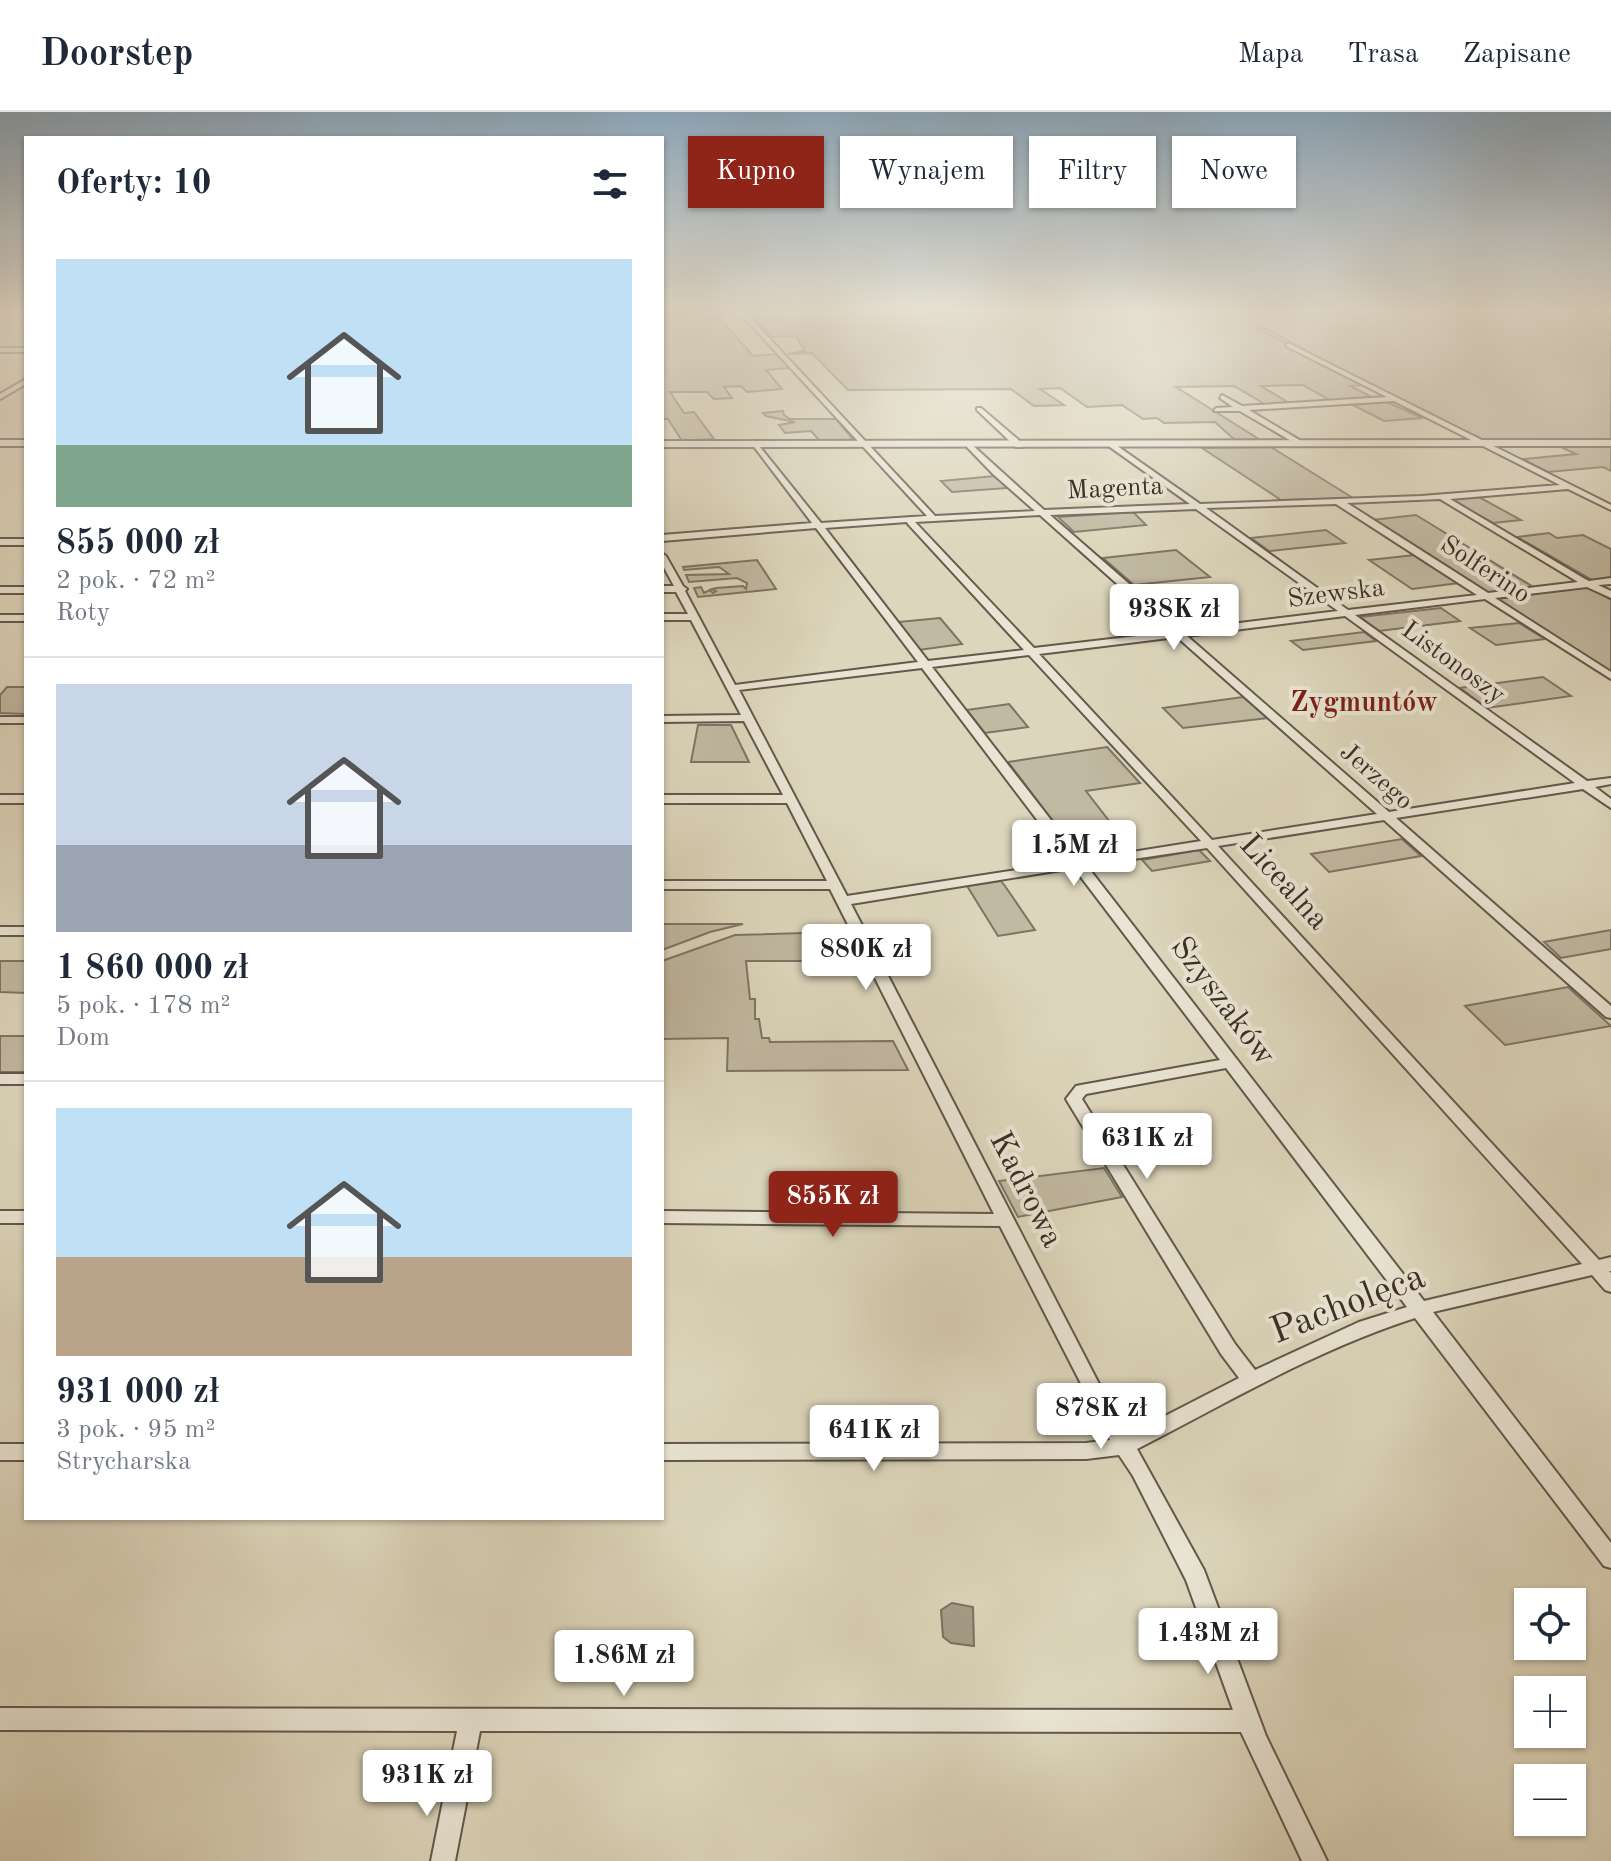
<!DOCTYPE html>
<html lang="pl">
<meta charset="utf-8">
<style>
body{margin:0;font-family:"Old Standard TT",serif;background:#f6f6f7;color:#1f2937;height:100vh;display:flex;flex-direction:column;font-size:30px;white-space:nowrap}
*{box-sizing:border-box;margin:0}
p{font-size:26px;color:#747a83}
.icon{flex:none;width:44px;height:44px;fill:none;stroke:currentColor;stroke-width:2;stroke-linecap:round;stroke-linejoin:round}
.map{position:relative;flex:1;overflow:hidden}
.panel{position:absolute;left:24px;top:24px;width:640px;height:1384px;display:flex;flex-direction:column;background:#fff;border-radius:0px;box-shadow:0 2px 6px #0004}
.panel>*{flex:none}
.hud{position:absolute;left:688px;top:24px;width:760px;height:72px;display:flex;gap:16px}
.tools{position:absolute;left:1514px;top:1476px;display:grid;gap:16px}
.tools a{display:grid;place-items:center;width:72px;height:72px;border-radius:0px;background:#fff;box-shadow:0 2px 6px #0004;font-size:40px}
.price{position:absolute;translate:-50% -68px;padding:0 18px;border-radius:8px;background:#fff;color:#222;font-size:26px;line-height:52px;filter:drop-shadow(0 2px 4px #0008)}
.price::after{content:'';position:absolute;left:50%;top:48px;width:24px;height:18px;margin-left:-12px;background:inherit;clip-path:polygon(0 0,100% 0,50% 100%)}
.price.current{background:#8f2418;color:#fff}
ul{padding:0;list-style:none}
li{display:grid;align-content:center;gap:16px;height:424px;padding:0 32px}
li+li{border-top:2px solid #e0e1e3}
li span{display:grid;place-items:center;height:248px;border-radius:0px;color:#555}
li>.icon{margin-inline-start:auto}
span .icon{width:144px;height:144px;fill:#fffc;stroke-width:1}
li b{font-size:34px}
h2{display:flex;justify-content:space-between;align-items:center;height:96px;padding:0 32px;font-size:34px}
.chip{padding:0 28px;border-radius:0px;background:#fff;box-shadow:0 2px 6px #0004;font-size:28px;line-height:72px}
.chip.current{background:#8f2418;color:#fff}
header{display:flex;align-items:center;gap:48px;box-sizing:border-box;height:112px;padding:0 40px;background:#fff;border-bottom:2px solid #e0e1e3}
header strong{font-size:38px}
nav{display:flex;gap:44px;margin-inline-start:auto;font-size:28px}
.map>svg:first-child{display:block}
</style>
<header>
<strong>Doorstep</strong>
<nav><a>Mapa</a><a>Trasa</a><a>Zapisane</a></nav>
</header>
<div class="map">
<svg width="1611" height="1749" viewBox="0 0 1611 1749">
<rect width="100%" height="100%" fill="#ddd6bc"/>
<filter id="stains"><feTurbulence type="fractalNoise" baseFrequency=".0025" numOctaves="4"/><feColorMatrix values="0 0 0 0 .2 0 0 0 0 .09 0 0 0 0 .02 0 0 0 .5 -.17"/></filter>
<radialGradient id="worn" r=".72"><stop offset=".6" stop-color="#630" stop-opacity="0"/><stop offset="1" stop-color="#630" stop-opacity=".3"/></radialGradient>
<path fill="#c1b9a2" stroke="#7e7464" stroke-width="2" d="M 662,198 L 712,198 L 753,244 L 777,242 L 790,256 L 766,258 L 782,277 L 747,280 L 741,274 L 724,275 L 732,286 L 714,287 L 707,280 L 670,280 L 684,301 L 694,300 L 714,327 L 682,329 L 668,307 L 662,307 Z
M 770,198 L 1611,198 L 1611,329 L 1482,327 L 1367,272 L 1263,215 L 1258,216 L 1364,273 L 1350,274 L 1376,287 L 1333,290 L 1303,273 L 1261,274 L 1291,292 L 1268,294 L 1234,274 L 1176,275 L 1262,329 L 1236,329 L 1215,310 L 1164,311 L 1157,306 L 1143,307 L 1122,293 L 1087,295 L 1060,276 L 1040,277 L 1064,293 L 1034,294 L 1011,277 L 848,278 L 812,241 L 788,242 L 805,239 L 796,224 L 773,225 L 752,205 L 774,203 Z
M 1384,289 L 1423,306 L 1384,309 L 1349,291 Z
M 783,299 L 784,303 L 790,307 L 836,307 L 852,326 L 849,330 L 821,330 L 811,319 L 785,321 L 779,313 L 795,310 L 766,304 L 763,301 Z
M 1559,334 L 1611,335 L 1611,359 L 1603,355 L 1548,360 L 1523,347 L 1576,342 Z
M 1271,335 L 1353,386 L 1281,388 L 1202,336 Z
M 995,364 L 1008,376 L 952,380 L 941,369 Z
M 1477,384 L 1521,408 L 1493,411 L 1449,387 Z
M 1133,400 L 1146,413 L 1074,420 L 1058,405 Z
M 1416,403 L 1535,476 L 1495,481 L 1484,479 L 1372,408 Z
M 1326,418 L 1345,431 L 1269,439 L 1251,426 Z
M 1549,421 L 1557,426 L 1583,423 L 1611,437 L 1611,467 L 1594,469 L 1517,425 Z
M 1176,438 L 1210,465 L 1134,473 L 1103,446 Z
M 1415,443 L 1459,471 L 1412,477 L 1369,448 Z
M 757,448 L 776,477 L 698,485 L 694,476 L 701,475 L 704,481 L 710,478 L 713,481 L 716,479 L 712,477 L 716,476 L 743,474 L 746,477 L 747,471 L 737,466 L 689,470 L 686,463 L 729,462 L 719,455 L 684,458 L 683,455 Z
M 1587,474 L 1611,488 L 1611,560 L 1498,487 Z
M 1441,496 L 1460,509 L 1379,519 L 1360,505 Z
M 940,506 L 962,532 L 919,538 L 898,510 Z
M 1519,511 L 1545,527 L 1496,533 L 1470,516 Z
M 1364,520 L 1376,529 L 1303,538 L 1291,529 Z
M 1543,565 L 1571,584 L 1487,596 L 1460,576 Z
M 7,575 L 26,575 L 26,602 L 0,601 L 0,583 Z
M 1243,585 L 1268,606 L 1183,616 L 1163,596 Z
M 1009,592 L 1028,615 L 985,621 L 967,598 Z
M 698,613 L 731,613 L 749,650 L 691,650 Z
M 1107,635 L 1140,671 L 1086,679 L 1130,736 L 1094,741 L 1077,719 L 1062,721 L 1008,650 Z
M 1402,727 L 1421,744 L 1329,760 L 1311,742 Z
M 1199,738 L 1210,749 L 1152,759 L 1142,748 Z
M 1001,769 L 1005,774 L 1035,818 L 998,824 L 967,774 Z
M 662,812 L 743,812 L 710,820 L 662,838 Z
M 1611,818 L 1611,837 L 1561,846 L 1544,830 Z
M 840,820 L 854,849 L 746,849 L 750,887 L 755,887 L 755,907 L 759,907 L 762,926 L 769,926 L 770,930 L 893,929 L 908,958 L 727,959 L 728,926 L 662,927 L 662,849 L 735,823 Z
M 0,849 L 26,849 L 26,881 L 0,880 Z
M 1568,875 L 1611,914 L 1505,933 L 1465,894 Z
M 0,924 L 26,924 L 26,960 L 0,960 Z
M 1104,1056 L 1122,1085 L 1018,1105 L 999,1069 Z"/>
<path fill="#a69d89" stroke="#7b7161" stroke-width="2" d="M 952,1491 L 973,1495 L 974,1534 L 951,1531 L 943,1525 L 941,1498 Z"/>
<g fill="none" stroke-linecap="round" stroke-linejoin="round">
<defs>
<path id="minor" d="M 737,198 L 743,198 L 935,404 L 1035,399 L 993,362 L 967,335 L 967,331 L 970,331 L 1044,398 L 1190,392 L 1110,335 L 1109,333 L 1113,331 L 1200,392 L 1421,384 L 1560,373 L 1394,289 L 1249,298 L 1301,329 L 1302,331 L 1298,333 L 1240,299 L 1214,299 L 1216,296 L 1233,295 L 1220,286 L 1222,283 L 1242,294 L 1387,285 L 1286,234 L 1288,231 L 1611,393 L 1611,398 L 1568,377 L 1450,387 L 1585,467 L 1589,469 L 1611,466 L 1611,472 L 1598,473 L 1611,479 L 1611,486 L 1587,475 L 1495,486 L 1611,560 L 1611,567 L 1485,487 L 1355,503 L 1587,669 L 1611,666 L 1611,672 L 1595,675 L 1611,687 L 1611,696 L 1583,677 L 1396,706 L 1611,894 L 1611,906 L 1606,905 L 1384,708 L 1218,734 L 1599,1148 L 1611,1145 L 1611,1159 L 1609,1159 L 1611,1161 L 1611,1180 L 1605,1178 L 1592,1163 L 1433,1200 L 1611,1431 L 1611,1456 L 1604,1454 L 1415,1206 C 1318,1237 1228,1290 1137,1337 L 1204,1458 L 1266,1624 L 1327,1749 L 1302,1749 L 1241,1620 L 480,1619 L 455,1749 L 431,1749 L 457,1619 L 0,1618 L 0,1596 L 1233,1598 L 1186,1468 L 1133,1364 L 1119,1343 L 1086,1347 L 662,1348 L 662,1332 L 1086,1331 L 1110,1328 L 1000,1114 L 662,1111 L 662,1099 L 994,1102 L 830,777 L 662,777 L 662,769 L 827,769 L 787,691 L 662,691 L 662,683 L 783,683 L 744,609 L 662,610 L 662,604 L 741,603 L 691,508 L 662,508 L 662,502 L 688,502 L 676,480 L 662,480 L 662,474 L 674,474 L 662,452 L 662,441 L 666,444 L 683,474 L 687,477 L 685,479 L 735,573 L 918,550 L 816,416 L 662,429 L 662,423 L 812,411 L 752,332 L 756,330 L 821,411 L 927,404 ZM 1440,387 L 1578,470 L 1488,481 L 1347,391 ZM 1336,392 L 1477,483 L 1348,498 L 1206,396 ZM 1196,397 L 1338,499 L 1182,518 L 1050,403 ZM 1040,403 L 1171,520 L 1034,536 L 915,410 ZM 907,410 L 908,412 L 1024,538 L 928,549 L 825,416 ZM 1345,504 L 1575,671 L 1389,700 L 1187,524 ZM 1177,525 L 1377,702 L 1212,728 L 1039,542 ZM 1029,543 L 1201,729 L 1082,748 L 932,555 ZM 922,556 L 1069,750 L 847,784 L 739,578 ZM 1207,736 L 1582,1152 L 1424,1189 L 1087,754 ZM 1074,756 L 1220,948 L 1081,973 L 1076,974 L 1066,987 L 1221,1242 L 1239,1266 L 1128,1323 L 1114,1301 L 851,792 ZM 1226,956 L 1407,1195 L 1359,1210 L 1255,1258 L 1235,1232 L 1082,987 L 1086,982 Z
M 0,236 L 26,236 L 26,240 L 0,240 Z
M 26,267 L 26,272 L 0,287 L 0,282 Z
M 977,296 L 981,296 L 1022,331 L 1022,335 L 1016,335 L 977,298 Z
M 0,427 L 26,427 L 26,433 L 0,433 Z
M 0,475 L 26,475 L 26,481 L 0,481 Z
M 0,503 L 26,503 L 26,509 L 0,509 Z
M 0,605 L 26,605 L 26,611 L 0,611 Z
M 0,683 L 26,683 L 26,691 L 0,691 Z
M 0,815 L 26,815 L 26,823 L 0,823 Z
M 0,962 L 26,962 L 26,972 L 0,972 Z
M 0,1099 L 26,1099 L 26,1111 L 0,1111 Z
M 0,1332 L 26,1332 L 26,1348 L 0,1348 Z"/>
<path id="tertiary" d="M 0,328 L 26,328 L 26,334 L 0,334 Z
M 1611,328 L 1611,334 L 662,335 L 662,329 Z"/>
</defs>
<use href="#minor" stroke="#64584b" stroke-width="4"/>
<use href="#tertiary" stroke="#64584b" stroke-width="4"/>
<use href="#minor" fill="#e9e4d3" fill-rule="evenodd"/>
<use href="#tertiary" fill="#e9e4d3" fill-rule="evenodd"/>
</g>
<linearGradient id="sky" x2="0" y2="1"><stop stop-color="#8dabc2"/><stop offset="0.45" stop-color="#f0ede1"/><stop offset="1" stop-color="#f0ede1" stop-opacity="0"/></linearGradient>
<rect width="1611" height="442" fill="url(#sky)"/>
<g text-anchor="middle" dominant-baseline="central" stroke-width="8" stroke-linejoin="round" paint-order="stroke">
<g font-size="26" fill="#3b2e25" stroke="#e9e4d3">
<text transform="translate(1115 377) rotate(-3)">Magenta</text>
<text transform="translate(1485 458) rotate(33)">Solferino</text>
<text transform="translate(1336 482) rotate(-7)">Szewska</text>
<text transform="translate(1453 551) rotate(36)">Listonoszy</text>
<text transform="translate(1376 665) rotate(41)">Jerzego</text>
</g>
<g font-size="28" font-weight="bold" fill="#7a1f14" stroke="#e9e4d3">
<text x="1364" y="592">Zygmuntów</text>
</g>
<g font-size="32" fill="#3b2e25" stroke="#e9e4d3">
<text transform="translate(1283 771) rotate(48)">Licealna</text>
<text transform="translate(1222 890) rotate(53)">Szyszaków</text>
<text transform="translate(1025 1078) rotate(63)">Kadrowa</text>
</g>
<g font-size="38" fill="#3b2e25" stroke="#e9e4d3">
<text transform="translate(1348 1193) rotate(-21)">Pacholęca</text>
</g>
</g>
<rect width="100%" height="100%" filter="url(#stains)"/>
<rect width="100%" height="100%" fill="url(#worn)"/>
</svg>
<div class="tools">
<a><svg class="icon" aria-label="locate" viewBox="0 0 24 24"><circle cx="12" cy="12" r="6"/><path d="M12 2v4M12 18v4M2 12h4M18 12h4"/></svg></a>
<a>+</a>
<a>−</a>
</div>
<b class="price" style="left:1174px;top:540px">938K zł</b>
<b class="price" style="left:1074px;top:776px">1.5M zł</b>
<b class="price" style="left:866px;top:880px">880K zł</b>
<b class="price" style="left:1147px;top:1069px">631K zł</b>
<b class="price current" style="left:833px;top:1127px">855K zł</b>
<b class="price" style="left:1101px;top:1339px">878K zł</b>
<b class="price" style="left:874px;top:1361px">641K zł</b>
<b class="price" style="left:1208px;top:1564px">1.43M zł</b>
<b class="price" style="left:624px;top:1586px">1.86M zł</b>
<b class="price" style="left:427px;top:1706px">931K zł</b>
<div class="hud">
<a class="chip current">Kupno</a>
<a class="chip">Wynajem</a>
<a class="chip">Filtry</a>
<a class="chip">Nowe</a>
</div>
<section class="panel">
<h2>Oferty: 10<svg class="icon" aria-label="filters" viewBox="0 0 24 24"><path d="M4 7h16M4 17h16"/><circle cx="9" cy="7" r="2"/><circle cx="15" cy="17" r="2"/></svg></h2>
<ul>
<li><span style="background:linear-gradient(#bfe0f5 75%,#7fa58c 0)"><svg class="icon" aria-label="home" viewBox="0 0 24 24"><path d="M3 11l9-7 9 7M6 9v11h12V9"/></svg></span><div><b>855 000 zł</b><p>2 pok. · 72 m²</p><p>Roty</p></div></li>
<li><span style="background:linear-gradient(#c9d6e8 65%,#9aa5b1 0)"><svg class="icon" aria-label="home" viewBox="0 0 24 24"><path d="M3 11l9-7 9 7M6 9v11h12V9"/></svg></span><div><b>1 860 000 zł</b><p>5 pok. · 178 m²</p><p>Dom</p></div></li>
<li><span style="background:linear-gradient(#bfe0f5 60%,#b9a48a 0)"><svg class="icon" aria-label="home" viewBox="0 0 24 24"><path d="M3 11l9-7 9 7M6 9v11h12V9"/></svg></span><div><b>931 000 zł</b><p>3 pok. · 95 m²</p><p>Strycharska</p></div></li>
</ul>
</section>
</div>
